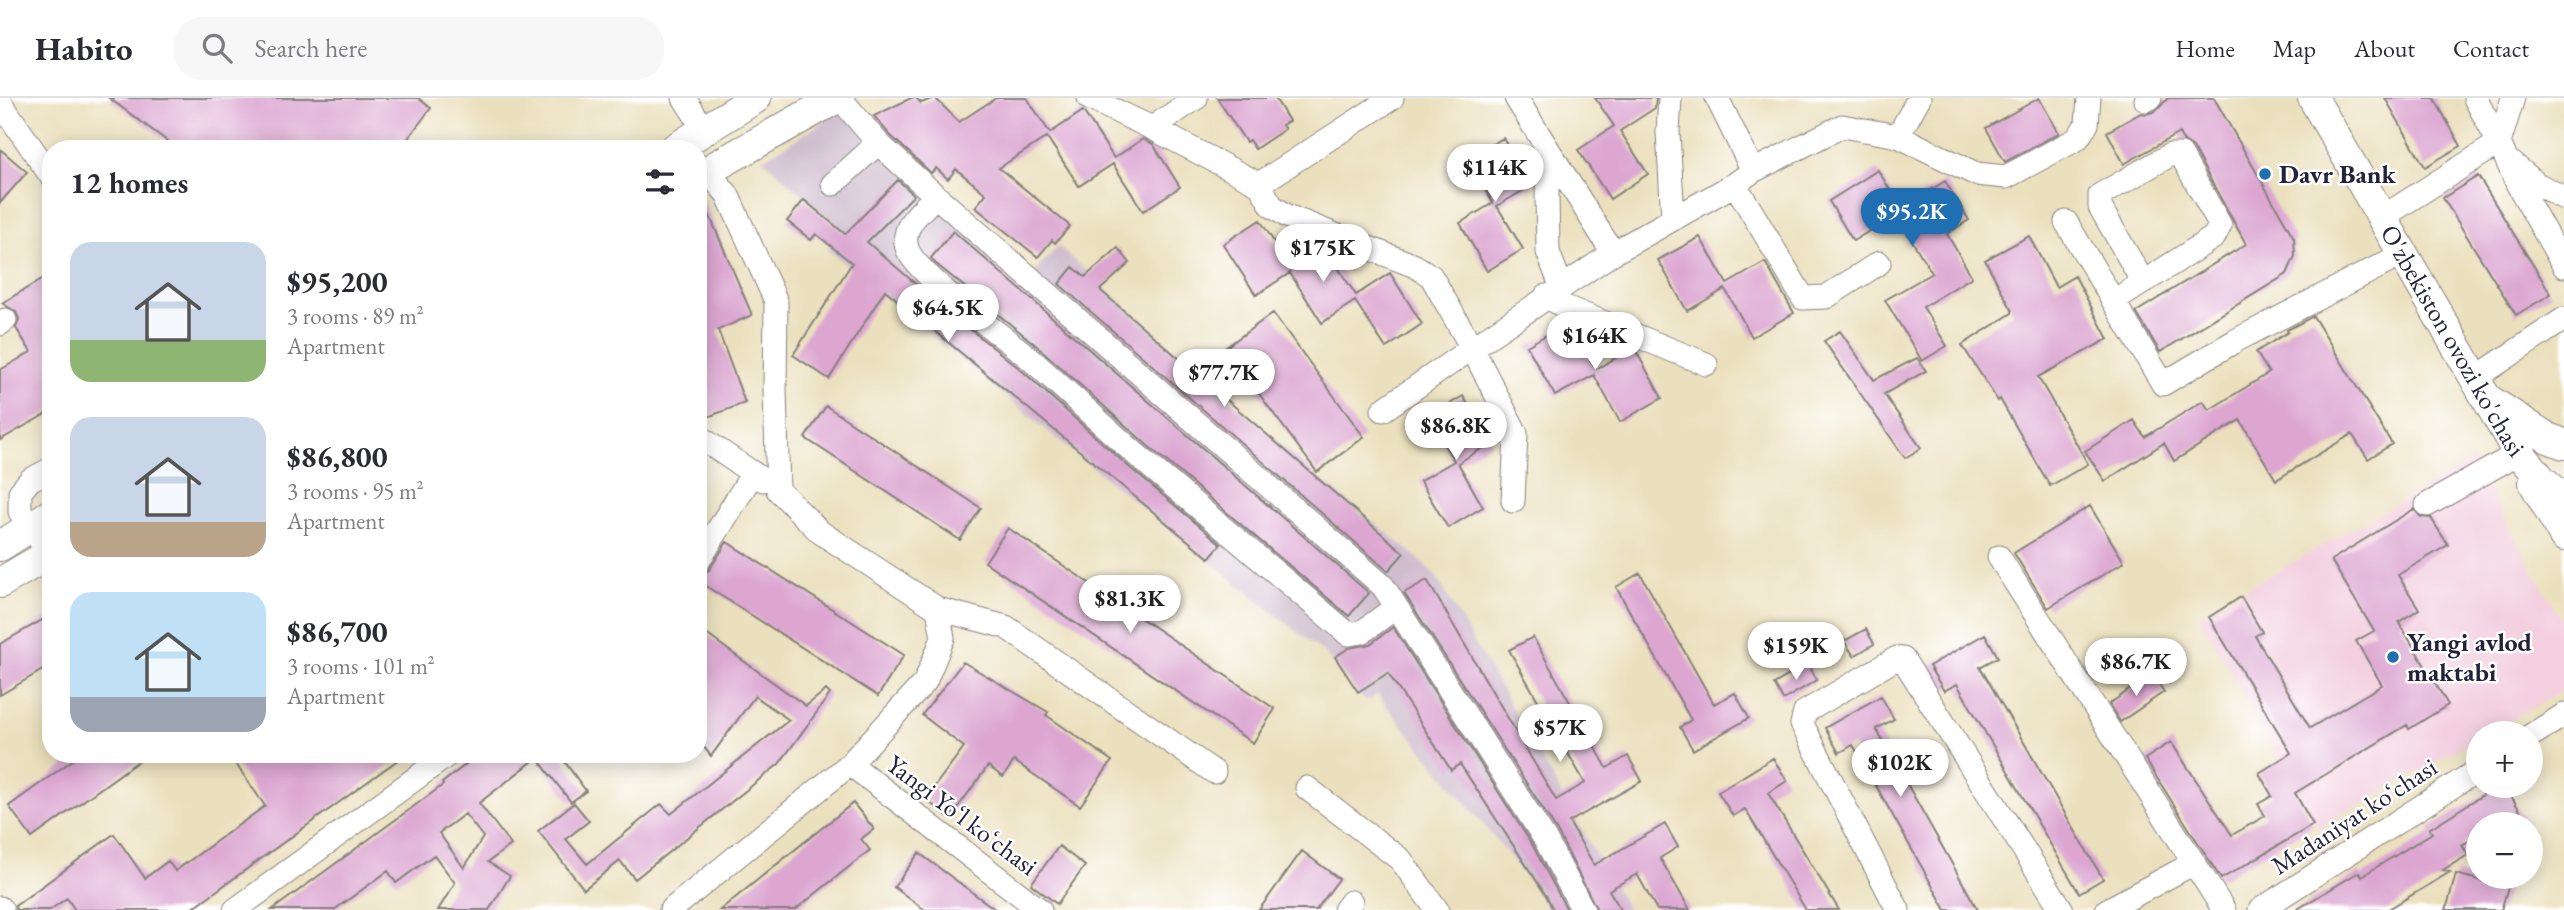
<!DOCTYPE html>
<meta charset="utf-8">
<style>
body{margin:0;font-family:"EB Garamond",serif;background:#f7f7f7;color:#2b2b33;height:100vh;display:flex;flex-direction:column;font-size:26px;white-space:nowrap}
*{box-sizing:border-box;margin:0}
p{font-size:23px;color:#7c7c81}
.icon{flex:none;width:38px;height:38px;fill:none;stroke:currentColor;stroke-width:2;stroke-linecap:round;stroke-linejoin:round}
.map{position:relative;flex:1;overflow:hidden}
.details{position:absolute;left:42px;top:42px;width:665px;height:623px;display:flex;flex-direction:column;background:#fff;border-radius:28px;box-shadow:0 4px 18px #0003}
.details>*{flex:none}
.buttons{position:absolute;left:2466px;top:623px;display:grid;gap:14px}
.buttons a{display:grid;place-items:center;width:77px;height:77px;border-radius:50%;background:#fff;box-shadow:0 4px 18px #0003;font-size:35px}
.price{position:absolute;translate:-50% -60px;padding:0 16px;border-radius:24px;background:#fff;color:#222;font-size:23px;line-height:46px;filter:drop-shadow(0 2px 4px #0008)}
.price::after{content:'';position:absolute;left:50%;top:42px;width:21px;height:16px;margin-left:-10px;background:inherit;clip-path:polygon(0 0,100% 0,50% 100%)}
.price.current{background:#1f6fb2;color:#fff}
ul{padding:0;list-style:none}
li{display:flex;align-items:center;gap:21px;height:175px;padding:0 28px}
li span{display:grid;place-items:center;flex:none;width:196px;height:140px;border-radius:21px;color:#555}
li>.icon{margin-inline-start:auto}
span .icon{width:84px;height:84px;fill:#fffc;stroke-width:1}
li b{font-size:30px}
h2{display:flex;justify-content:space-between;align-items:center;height:84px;padding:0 28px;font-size:30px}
header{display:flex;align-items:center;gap:42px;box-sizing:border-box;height:98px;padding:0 35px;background:#fff;border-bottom:2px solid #e1e1e2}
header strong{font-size:33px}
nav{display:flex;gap:38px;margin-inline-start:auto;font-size:24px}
.search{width:490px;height:63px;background:#f7f7f7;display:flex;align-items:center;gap:18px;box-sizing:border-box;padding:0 24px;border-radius:28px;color:#7c7c81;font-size:26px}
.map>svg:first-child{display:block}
</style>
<header>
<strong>Habito</strong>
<div class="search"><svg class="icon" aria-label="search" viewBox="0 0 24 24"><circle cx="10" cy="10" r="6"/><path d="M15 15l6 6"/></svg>Search here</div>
<nav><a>Home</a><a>Map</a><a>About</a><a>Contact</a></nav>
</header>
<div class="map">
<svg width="2564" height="812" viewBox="0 0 2564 812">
<rect width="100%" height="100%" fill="#fff"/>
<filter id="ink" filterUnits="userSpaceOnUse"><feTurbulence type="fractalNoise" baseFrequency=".0143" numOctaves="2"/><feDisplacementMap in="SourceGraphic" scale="14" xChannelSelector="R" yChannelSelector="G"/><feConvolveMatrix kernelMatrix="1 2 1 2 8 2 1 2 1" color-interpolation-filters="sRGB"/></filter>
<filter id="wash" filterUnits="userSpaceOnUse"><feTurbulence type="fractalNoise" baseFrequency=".00686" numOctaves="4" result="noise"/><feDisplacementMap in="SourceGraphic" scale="28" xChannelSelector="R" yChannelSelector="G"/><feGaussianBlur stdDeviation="1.57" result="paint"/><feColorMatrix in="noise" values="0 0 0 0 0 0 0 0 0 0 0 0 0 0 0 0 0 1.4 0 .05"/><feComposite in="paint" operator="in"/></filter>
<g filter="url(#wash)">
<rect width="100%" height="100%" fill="#ebe0bd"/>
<path fill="#f3cfdf" d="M 2473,363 L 2564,527 L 2564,592 L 2487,635 L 2478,635 L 2478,640 L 2318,730 L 2199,517 Z"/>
<path fill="#cfbdce" d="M 848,9 L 1033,176 L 1058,148 L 1321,382 L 1411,454 L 1436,478 L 1628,812 L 1547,812 L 1540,796 L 1377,596 L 1369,603 L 1360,598 L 1324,555 L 1061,344 L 828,152 L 843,133 L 763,61 Z"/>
<g id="blocks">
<path fill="#dca6d1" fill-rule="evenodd" d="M 109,0 L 418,0 L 431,10 L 400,51 L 178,51 Z
M 911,0 L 916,0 L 921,5 L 935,0 L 959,24 L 996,0 L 1027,0 L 1050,35 L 1083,13 L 1114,60 L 1143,41 L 1153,46 L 1180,89 L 1143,113 L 1113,66 L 1079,88 L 1047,39 L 999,70 L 1070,128 L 1055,145 L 1052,142 L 1038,159 L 975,109 L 986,96 L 956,71 L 948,81 L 936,70 L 931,75 L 888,35 L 874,18 Z
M 1217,0 L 1275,0 L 1289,23 L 1282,27 L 1285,31 L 1255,51 L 1249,42 L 1246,44 Z
M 1595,0 L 1656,0 L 1655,10 L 1620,33 L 1648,76 L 1610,101 L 1578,52 L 1614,28 Z
M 2039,0 L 2059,35 L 2005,64 L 1986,30 Z
M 2168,0 L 2214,0 L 2294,140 L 2295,158 L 2287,176 L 2160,254 L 2136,214 L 2246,146 L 2193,50 L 2184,44 L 2179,35 L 2124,66 L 2107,34 L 2141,15 L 2146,16 L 2156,13 Z
M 2385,0 L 2434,0 L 2461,48 L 2425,69 Z
M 1503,40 L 1531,88 L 1497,108 L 1523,151 L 1487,173 L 1460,125 L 1493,105 L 1467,61 Z
M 0,51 L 27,74 L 0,105 Z
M 1878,72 L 1901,110 L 1945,83 L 1969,122 L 1947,136 L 1972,179 L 1923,209 L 1947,248 L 1922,263 L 1885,202 L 1932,175 L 1896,117 L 1853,143 L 1829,103 Z
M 2478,78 L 2551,196 L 2516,217 L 2443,100 Z
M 898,82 L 914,97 L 867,144 L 952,217 L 1019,270 L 1129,369 L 1221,446 L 1209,460 L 885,192 L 829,281 L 793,257 L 852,165 L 816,136 L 811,142 L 787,123 L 804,102 L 845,136 Z
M 698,95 L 700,95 L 752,217 L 718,232 L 745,305 L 705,320 L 698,303 Z
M 1260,122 L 1292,172 L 1325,150 L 1356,197 L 1390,175 L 1422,226 L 1386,250 L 1355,203 L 1322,225 L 1290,175 L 1256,197 L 1223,146 Z
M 953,133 L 1369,495 L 1349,518 L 1147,347 L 1037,248 L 935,165 L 931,160 Z
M 2029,138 L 2056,189 L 2075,178 L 2108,241 L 2038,279 L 2088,366 L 2050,388 L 2000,301 L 1998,303 L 1962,247 L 2012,215 L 2012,212 L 1985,162 Z
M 1700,139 L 1727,186 L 1765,164 L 1794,215 L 1752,239 L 1725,191 L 1687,213 L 1658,162 Z
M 1118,150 L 1130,165 L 1100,192 L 1404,455 L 1388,473 L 1059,186 L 1073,169 L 1085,179 Z
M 46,179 L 51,188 L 51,313 L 0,342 L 0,272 L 31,254 L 16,230 L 19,221 L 16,214 L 2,205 Z
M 1273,215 L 1364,339 L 1317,374 L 1225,250 Z
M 2313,218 L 2392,346 L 2368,361 L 2352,336 L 2276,382 L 2240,322 L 2174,363 L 2164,345 L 2105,383 L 2085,353 L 2134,322 L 2145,339 L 2203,303 L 2209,312 L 2269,275 L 2256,254 L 2288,234 L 2287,232 Z
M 1567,225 L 1596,271 L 1632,251 L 1636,253 L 1662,300 L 1620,324 L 1594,277 L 1555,298 L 1527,248 Z
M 1840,233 L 1874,282 L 1917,260 L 1926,273 L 1884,296 L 1921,350 L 1905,360 L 1824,243 Z
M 1463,298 L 1491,345 L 1458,365 L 1483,409 L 1448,430 L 1420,383 L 1454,363 L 1428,319 Z
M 826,308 L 981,410 L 960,442 L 805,340 Z
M 2090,408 L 2124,464 L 2048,510 L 2014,455 Z
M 2414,411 L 2421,419 L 2431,420 L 2448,447 L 2398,477 L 2419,511 L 2399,524 L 2448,607 L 2409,631 L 2407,627 L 2295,695 L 2313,727 L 2221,781 L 2145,661 L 2171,644 L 2232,737 L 2265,718 L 2258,706 L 2272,698 L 2259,675 L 2291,655 L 2209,519 L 2241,499 L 2262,534 L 2255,538 L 2310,630 L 2382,587 L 2356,543 L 2374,533 L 2331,462 Z
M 1008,430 L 1275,611 L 1253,645 L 985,464 Z
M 727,444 L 904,557 L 878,598 L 698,483 L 698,478 L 709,472 Z
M 1640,475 L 1714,606 L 1735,595 L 1749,620 L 1693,652 L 1680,629 L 1691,622 L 1616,489 Z
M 1427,482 L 1556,702 L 1585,685 L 1509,552 L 1533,539 L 1607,670 L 1628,658 L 1642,683 L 1569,724 L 1594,767 L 1665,726 L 1678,749 L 1660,760 L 1690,812 L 1657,812 L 1637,776 L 1609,792 L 1621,812 L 1597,812 L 1557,733 L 1404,495 Z
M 51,517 L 51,567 L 0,597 L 0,546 Z
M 1393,529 L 1533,748 L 1567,812 L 1553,812 L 1547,799 L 1460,666 L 1451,672 L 1388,575 L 1358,594 L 1335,559 L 1349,550 L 1370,546 Z
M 698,530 L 806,608 L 826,592 L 830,596 L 779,666 L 635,781 L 620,763 L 584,791 L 538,733 L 574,705 L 589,723 L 566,741 L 587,766 L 661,706 L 671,716 L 789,622 L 755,598 L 711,658 L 698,642 Z
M 1866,531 L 1874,546 L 1854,558 L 1844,543 Z
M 1985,536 L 1998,559 L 1980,569 L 2103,781 L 2079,795 L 1957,586 L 1944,593 L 1929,568 Z
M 963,564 L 1048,614 L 1046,617 L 1112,663 L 1080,708 L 1014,663 L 1003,679 L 988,668 L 950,720 L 925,701 L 964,649 L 922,617 Z
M 1808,566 L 1817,582 L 1783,602 L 1774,586 Z
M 2152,576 L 2164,594 L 2120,624 L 2109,606 Z
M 1881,598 L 1894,621 L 1876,631 L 1978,812 L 1946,812 L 1853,647 L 1839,655 L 1825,630 Z
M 81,656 L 148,656 L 32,740 L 9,708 Z
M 229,656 L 406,656 L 190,812 L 75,812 L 67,800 L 50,812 L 16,812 L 15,808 L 114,736 L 145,780 L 168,763 L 175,773 L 265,708 Z
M 479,656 L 559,656 L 586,693 L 571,704 L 537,660 L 479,705 L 511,747 L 488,764 L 510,778 L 489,812 L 438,812 L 455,785 L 434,757 L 396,785 L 388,773 L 334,812 L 272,812 L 443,687 L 442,685 ZM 465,716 L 483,739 L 464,770 L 439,735 Z
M 1773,660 L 1787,683 L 1768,695 L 1839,812 L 1806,812 L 1745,711 L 1733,718 L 1718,694 Z
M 2497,688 L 2505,688 L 2528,726 L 2478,726 L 2478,737 L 2462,747 L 2468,757 L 2443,772 L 2450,774 L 2387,812 L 2296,812 L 2359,774 L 2362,778 L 2432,735 L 2429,731 Z
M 853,705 L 874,731 L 861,741 L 870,752 L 795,812 L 720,812 Z
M 1059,748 L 1085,768 L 1057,806 L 1031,786 Z
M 1302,753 L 1339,781 L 1316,812 L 1259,812 Z
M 919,755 L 950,778 L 996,812 L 925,812 L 894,789 Z
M 2456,776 L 2508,790 L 2501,812 L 2446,812 Z"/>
</g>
</g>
<g filter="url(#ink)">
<use href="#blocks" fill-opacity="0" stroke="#86817c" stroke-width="2"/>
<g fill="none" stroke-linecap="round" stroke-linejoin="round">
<defs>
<path id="minor" d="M 684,0 L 704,31
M 840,0 L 878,45 L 936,98 L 1383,488 L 1545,741 L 1583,812
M 1089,0 L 1152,30 L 1259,86 L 1392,0
M 1670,0 L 1668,34 L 1673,121
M 1717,0 L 1753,73
M 2475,0 L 2499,45 L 2518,87 L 2564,168
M 2146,2 L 2150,0
M 0,4 L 51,78
M 1152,30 L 1196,0
M 1898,38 L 1919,0
M 1550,54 L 1547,93 L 1548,154 L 1561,188
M 2512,65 L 2537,86 L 2564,100
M 833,86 L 878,45
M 1259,86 L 1272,108 L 1287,118 L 1415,168 L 1431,178 L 1472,250 L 1383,312
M 1735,86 L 1803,200 L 1826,199 L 1879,165
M 936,98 C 922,112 900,128 907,150 C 914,175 1004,239 1028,259 C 1065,291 1101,326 1138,358 C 1208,418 1279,476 1348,536 L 1362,534 L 1396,509
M 2381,120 L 2499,45 L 2513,0
M 2066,124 L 2163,286 L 2235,243 L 2403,156
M 1613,155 L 1735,86 L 1753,73 L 1842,28 L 1898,38 L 1976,76 L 2006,79 L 2077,41 L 2087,26 L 2089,0
M 1546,198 L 1563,208 L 1706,266
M 2114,203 L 2214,139 L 2220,127 L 2181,57 L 2170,57 L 2100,97 L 2100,109 L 2143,184
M 0,226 L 5,222
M 2474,281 L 2564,221
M 698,338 L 763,382
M 51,371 L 30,382 L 20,394 L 20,414 L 31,427 L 51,461
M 1513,403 L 1516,335 L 1472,250 L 1613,155 L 1516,0
M 2427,407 L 2517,356
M 1999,459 L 2224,812
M 698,464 L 753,375
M 938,511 L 1006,529 L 1214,674
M 2530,638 L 2564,617
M 850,666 L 1040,812
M 1307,690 L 1401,762 L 1437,812
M 0,810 L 2,812
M 235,812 L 449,656
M 671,812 L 850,666 L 925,584 L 943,540 L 938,511 L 820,434 L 778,392 L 775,292 L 776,203 L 727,96 L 707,73
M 1345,812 L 1351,804
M 1898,812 L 1802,626 L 1805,614 L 1897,560 L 1903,561 L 2062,812
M 2107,812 L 2194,765
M 2260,812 L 2478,672"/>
<g id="major">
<path id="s1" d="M 2313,0 L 2514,348 L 2541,381 L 2564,401"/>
<path d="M 674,51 L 756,0"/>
<path d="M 698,78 L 837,0"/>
<path d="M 2489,302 L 2548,340 L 2564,346"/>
<path d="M 2534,385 L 2564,438"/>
<path d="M 0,448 L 51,416"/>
<path d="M 0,485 L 51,455"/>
</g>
</defs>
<use href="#minor" stroke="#86817c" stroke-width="25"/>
<use href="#major" stroke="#86817c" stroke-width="32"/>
<use href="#minor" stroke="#fff" stroke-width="23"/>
<use href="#major" stroke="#fff" stroke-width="30"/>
</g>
</g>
<g fill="#1f6fb2" stroke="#fff" stroke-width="2.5">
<circle cx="2265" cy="76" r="7"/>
<circle cx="2393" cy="559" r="7"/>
</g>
<g text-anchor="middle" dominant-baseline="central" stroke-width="5" stroke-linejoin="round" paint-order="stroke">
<g font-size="26" font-weight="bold" fill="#22223b" stroke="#fff" text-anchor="start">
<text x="2279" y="76">Davr Bank</text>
<text x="2407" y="544">Yangi avlod<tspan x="2407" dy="30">maktabi</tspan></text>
</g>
<g font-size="26" fill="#22223b" stroke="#fff">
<text stroke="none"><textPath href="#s1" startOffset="280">O'zbekiston ovozi ko'chasi</textPath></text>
<text transform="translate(962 717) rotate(37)">Yangi Yoʻl koʻchasi</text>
<text transform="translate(2354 718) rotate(-33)">Madaniyat koʻchasi</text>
</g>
</g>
</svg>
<div class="buttons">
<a>+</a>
<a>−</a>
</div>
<b class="price" style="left:1495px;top:106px">$114K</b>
<b class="price current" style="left:1912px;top:150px">$95.2K</b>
<b class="price" style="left:1323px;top:186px">$175K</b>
<b class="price" style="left:948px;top:246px">$64.5K</b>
<b class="price" style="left:1595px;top:274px">$164K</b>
<b class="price" style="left:1224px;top:311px">$77.7K</b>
<b class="price" style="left:1456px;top:364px">$86.8K</b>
<b class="price" style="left:1130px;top:537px">$81.3K</b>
<b class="price" style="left:1796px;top:584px">$159K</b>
<b class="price" style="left:2136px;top:600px">$86.7K</b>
<b class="price" style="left:1560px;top:666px">$57K</b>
<b class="price" style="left:1900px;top:701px">$102K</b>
<section class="details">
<h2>12 homes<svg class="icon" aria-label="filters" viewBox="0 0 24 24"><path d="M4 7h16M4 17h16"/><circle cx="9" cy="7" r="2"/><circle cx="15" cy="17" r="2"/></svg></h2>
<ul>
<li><span style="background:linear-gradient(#c9d6e8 70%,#8fb573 0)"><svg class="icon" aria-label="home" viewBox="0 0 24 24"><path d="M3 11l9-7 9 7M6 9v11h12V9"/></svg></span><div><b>$95,200</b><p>3 rooms · 89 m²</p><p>Apartment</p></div></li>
<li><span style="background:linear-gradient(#c9d6e8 75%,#b9a48a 0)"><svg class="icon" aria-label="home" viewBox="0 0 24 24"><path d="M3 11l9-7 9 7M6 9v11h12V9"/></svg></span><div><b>$86,800</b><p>3 rooms · 95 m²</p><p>Apartment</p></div></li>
<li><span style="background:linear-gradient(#bfe0f5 75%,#9aa5b1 0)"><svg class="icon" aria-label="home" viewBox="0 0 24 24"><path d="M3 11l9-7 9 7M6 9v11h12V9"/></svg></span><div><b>$86,700</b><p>3 rooms · 101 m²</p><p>Apartment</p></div></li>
</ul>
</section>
</div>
